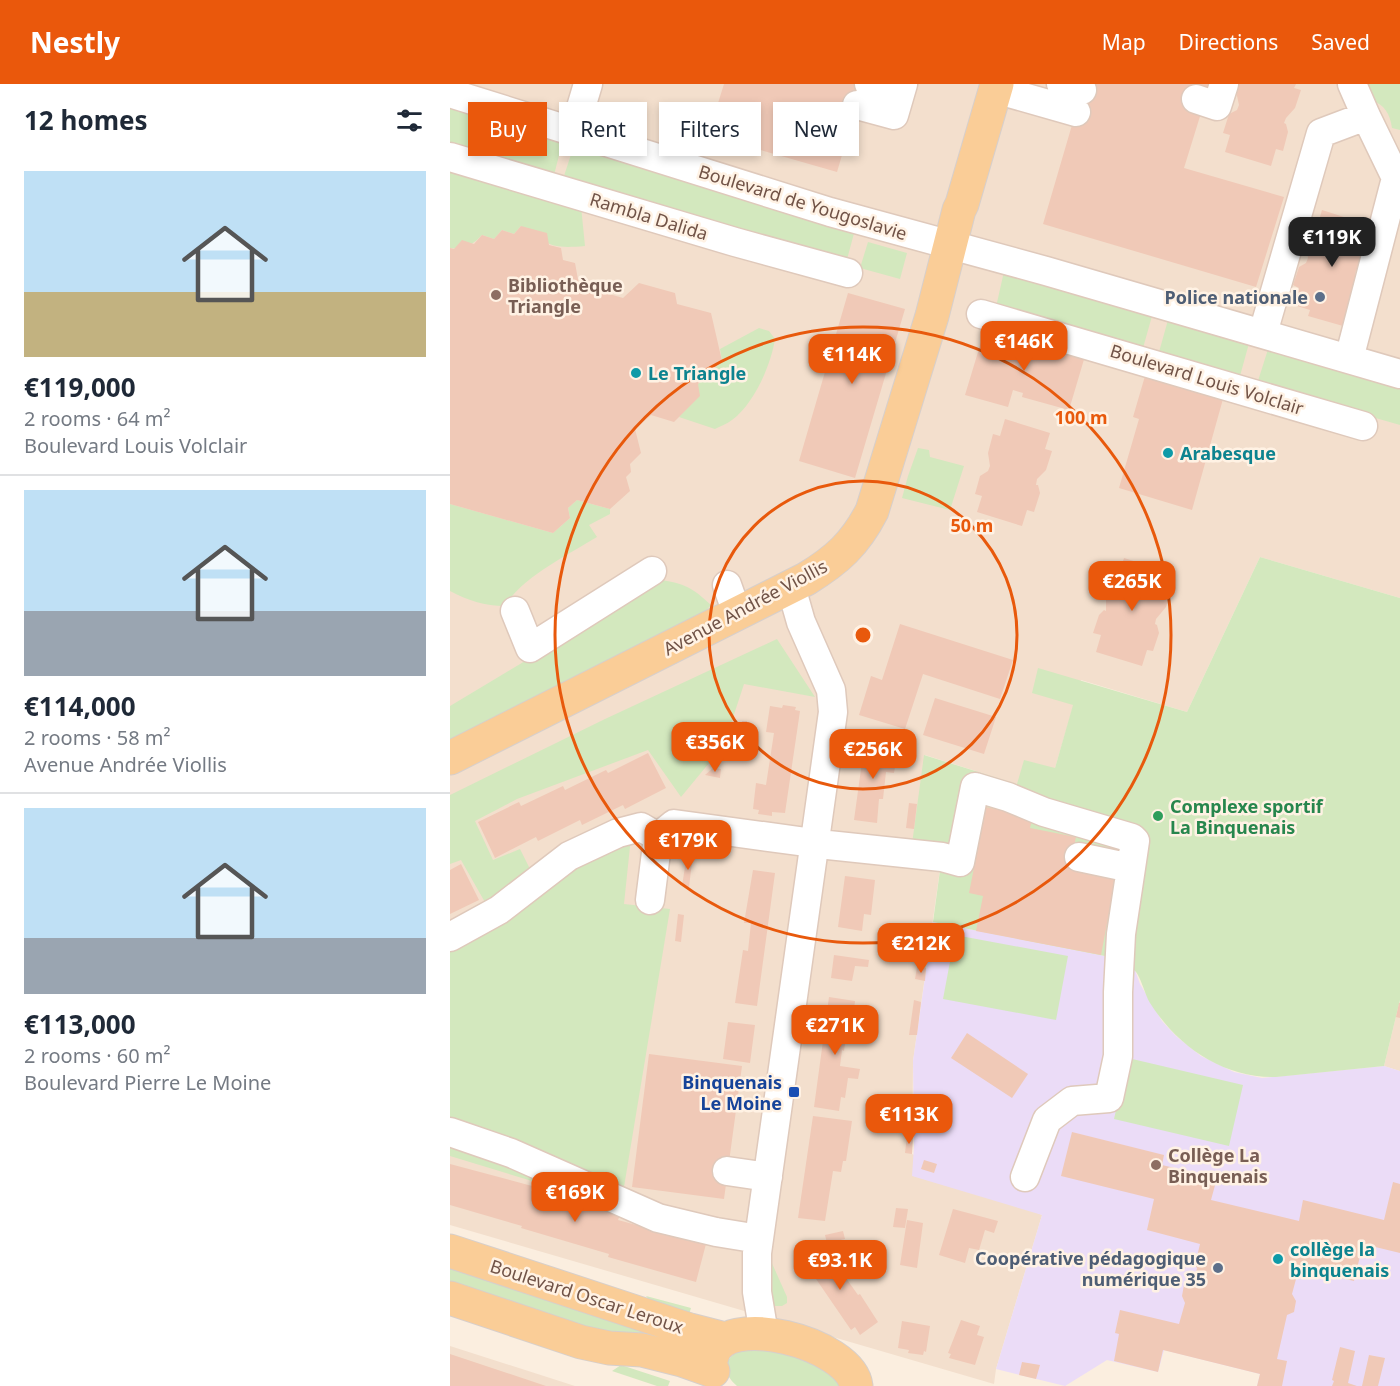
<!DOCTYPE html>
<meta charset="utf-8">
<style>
body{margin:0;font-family:"Noto Sans",sans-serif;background:#f2f2f3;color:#1f2937;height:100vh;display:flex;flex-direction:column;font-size:22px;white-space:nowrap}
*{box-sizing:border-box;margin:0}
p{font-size:20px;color:#747a83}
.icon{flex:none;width:33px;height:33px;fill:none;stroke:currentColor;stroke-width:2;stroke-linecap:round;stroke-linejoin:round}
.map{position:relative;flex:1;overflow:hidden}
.drawer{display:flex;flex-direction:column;background:#fff;width:450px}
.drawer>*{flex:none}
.top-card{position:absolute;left:18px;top:18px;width:570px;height:54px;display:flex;gap:12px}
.price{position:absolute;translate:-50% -51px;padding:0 14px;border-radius:12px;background:#ea580c;color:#fff;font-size:20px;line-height:39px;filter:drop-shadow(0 2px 3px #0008)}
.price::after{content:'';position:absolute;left:50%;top:36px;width:18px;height:14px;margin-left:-9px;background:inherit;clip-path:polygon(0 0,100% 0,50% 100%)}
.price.current{background:#222;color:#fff}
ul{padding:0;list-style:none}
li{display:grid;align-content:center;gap:12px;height:318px;padding:0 24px}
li+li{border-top:2px solid #e0e1e3}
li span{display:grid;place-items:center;height:186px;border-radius:0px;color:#555}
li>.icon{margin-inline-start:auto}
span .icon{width:108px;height:108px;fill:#fffc;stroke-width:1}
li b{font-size:26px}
h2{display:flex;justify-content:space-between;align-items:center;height:72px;padding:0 24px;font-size:26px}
.tag{padding:0 21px;border-radius:0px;background:#fff;box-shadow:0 3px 9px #0003;font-size:21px;line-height:54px}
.tag.current{background:#ea580c;color:#fff}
header{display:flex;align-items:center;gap:36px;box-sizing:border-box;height:84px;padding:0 30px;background:#ea580c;color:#fff}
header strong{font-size:28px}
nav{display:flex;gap:33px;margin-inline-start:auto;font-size:21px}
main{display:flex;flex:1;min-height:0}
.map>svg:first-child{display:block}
</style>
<header>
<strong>Nestly</strong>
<nav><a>Map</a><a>Directions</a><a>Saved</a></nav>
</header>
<main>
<section class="drawer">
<h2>12 homes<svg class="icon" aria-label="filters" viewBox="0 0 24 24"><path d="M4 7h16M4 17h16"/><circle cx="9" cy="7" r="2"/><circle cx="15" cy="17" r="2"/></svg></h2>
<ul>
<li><span style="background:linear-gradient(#bfe0f5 65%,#c2b280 0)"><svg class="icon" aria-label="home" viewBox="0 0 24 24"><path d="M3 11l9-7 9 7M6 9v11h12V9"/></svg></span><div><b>€119,000</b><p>2 rooms · 64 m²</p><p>Boulevard Louis Volclair</p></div></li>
<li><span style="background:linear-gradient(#bfe0f5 65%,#9aa5b1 0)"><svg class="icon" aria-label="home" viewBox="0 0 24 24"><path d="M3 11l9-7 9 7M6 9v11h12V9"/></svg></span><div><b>€114,000</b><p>2 rooms · 58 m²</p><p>Avenue Andrée Viollis</p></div></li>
<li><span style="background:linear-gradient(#bfe0f5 70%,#9aa5b1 0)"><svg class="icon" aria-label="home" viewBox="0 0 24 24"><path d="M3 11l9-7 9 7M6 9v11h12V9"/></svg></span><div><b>€113,000</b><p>2 rooms · 60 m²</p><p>Boulevard Pierre Le Moine</p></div></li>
</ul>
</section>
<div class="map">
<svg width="950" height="1302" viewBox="0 0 950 1302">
<rect width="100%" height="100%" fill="#fbeedf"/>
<path fill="#f3dfcd" d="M 0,0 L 950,0 L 950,514 L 810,473 L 737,628 L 631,596 L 605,684 L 567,700 L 475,671 L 493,764 L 463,977 L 462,1070 L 592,1131 L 546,1285 L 544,1300 L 0,1141 Z
M 950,916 L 950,987 L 934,982 Z
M 0,1262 L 125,1302 L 0,1302 Z"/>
<path fill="#ebdcf7" d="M 483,838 L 660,873 L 685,886 L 690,900 L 712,937 L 726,952 L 751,972 L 784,988 L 812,994 L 934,982 L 950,987 L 950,1302 L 807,1302 L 810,1290 L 714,1266 L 708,1288 L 657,1276 L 615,1302 L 546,1285 L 592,1131 L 462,1092 L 464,1062 L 463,977 Z"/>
<path fill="#d3e8be" d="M 919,0 L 950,0 L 950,46 L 942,44 C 940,30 935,21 921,16 L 918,6 Z
M 0,19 L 114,52 L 104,91 L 0,60 Z
M 126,55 L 406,142 L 396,179 L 113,95 Z
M 0,86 L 131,122 L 135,162 C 100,165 99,161 71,142 L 64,150 L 52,146 L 44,155 L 32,151 C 24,160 13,166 0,164 Z
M 418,158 L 457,169 L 450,195 L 410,184 Z
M 555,183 L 702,232 L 693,264 L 546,223 Z
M 718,236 L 801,252 L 790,292 L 709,268 Z
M 309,244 L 319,247 L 325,255 C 321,281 304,320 282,336 C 277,340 270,342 265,345 L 229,333 L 248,300 L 272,277 L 270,265 Z
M 820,259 L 950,299 L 950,341 L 807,300 Z
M 468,364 L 479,366 L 480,373 L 514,382 L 500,426 L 452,414 L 458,392 Z
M 127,416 L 160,425 L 160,430 L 139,441 L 147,453 C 119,470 71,494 55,522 C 35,522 17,516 0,507 L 0,420 L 103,449 L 120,434 L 118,424 Z
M 810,473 L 950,514 L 950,916 L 934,982 L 826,993 C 773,994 728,963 700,919 C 695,911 690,890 684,886 C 678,881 667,877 660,873 L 483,838 L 493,764 L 462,760 L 474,671 L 567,700 L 574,676 L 605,684 L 623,621 L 582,609 L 588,584 L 737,628 Z
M 210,496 C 234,499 243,504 261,521 L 252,531 L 0,661 L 0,622 Z
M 327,555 L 365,613 L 294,600 L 274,661 L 231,713 L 198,666 L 67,715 L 25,737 L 43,776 L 70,765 L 82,789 L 36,820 L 11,776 L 0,780 L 0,711 L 155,635 Z
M 181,753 L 174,820 L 220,825 L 173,1109 L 157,1120 L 0,1072 L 0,860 L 124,778 Z
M 505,851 L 618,872 L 606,936 L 493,915 Z
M 678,974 L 793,1001 L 779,1062 L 664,1035 Z
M 0,1174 L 234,1249 L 228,1271 L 134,1248 L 0,1205 Z
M 321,1177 L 337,1213 L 337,1219 L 332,1222 L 322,1222 L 320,1212 Z
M 196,1212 L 241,1224 L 237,1237 L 199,1216 Z
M 298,1262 L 371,1278 L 390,1302 L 287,1302 C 267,1284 277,1271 298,1262 Z
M 171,1281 L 220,1297 L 218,1302 L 207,1302 L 162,1287 Z"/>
<path fill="#f0c9b7" d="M 274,0 L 413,0 L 387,88 L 258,51 Z
M 634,0 L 760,0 L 734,84 L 834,113 L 806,203 L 593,140 Z
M 788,0 L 846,0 L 844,4 L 851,6 L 845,24 L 836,34 L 834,39 L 836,40 L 838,48 L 833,67 L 826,65 L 821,82 L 775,68 L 780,51 L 773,49 L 779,30 L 787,26 L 789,21 L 786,7 Z
M 872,126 L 919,141 L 915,157 L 921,159 L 916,177 L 906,186 L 905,192 L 907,193 L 900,244 L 858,232 L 860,226 L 844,221 L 849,204 L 843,201 L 849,183 L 856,179 L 858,174 L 856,159 L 861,141 L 867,143 Z
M 71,142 L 97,149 L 99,161 L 111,164 L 113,176 L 125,179 L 129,201 L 173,214 L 189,199 L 225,209 L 227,220 L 261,229 L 272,277 L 248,300 L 250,312 L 224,338 L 201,331 L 185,345 L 191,369 L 180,380 L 181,388 L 176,393 L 180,407 L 160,425 L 127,416 L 118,424 L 120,434 L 103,449 L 0,420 L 0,164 L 4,165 L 12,156 L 24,160 L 32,151 L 44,155 L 52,146 L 64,150 Z
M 398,209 L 455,225 L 405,394 L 349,377 Z
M 535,245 L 635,272 L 619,326 L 572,313 L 573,309 L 563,306 L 558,323 L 515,311 Z
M 695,292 L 773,315 L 742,426 L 669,404 L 689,335 L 683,333 Z
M 555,335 L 600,349 L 595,365 L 602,367 L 596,386 L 587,395 L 586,401 L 588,401 L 590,409 L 584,428 L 577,426 L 572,442 L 527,428 L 532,412 L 525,410 L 530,392 L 538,387 L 540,382 L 538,369 L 543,350 L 550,352 Z
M 674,474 L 719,488 L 715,504 L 721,506 L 716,523 L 706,535 L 705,540 L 707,541 L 709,549 L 703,567 L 697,566 L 692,582 L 646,568 L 651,551 L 643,549 L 649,531 L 654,526 L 656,527 L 656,505 L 661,488 L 669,490 Z
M 450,540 L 563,576 L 550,615 L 473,590 L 455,645 L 409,631 L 421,592 L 432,596 Z
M 485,614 L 546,633 L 534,670 L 473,651 Z
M 333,621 L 346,623 L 345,626 L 350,627 L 335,729 L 322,728 L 322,732 L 308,730 L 309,726 L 303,725 L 306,699 L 316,701 L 324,649 L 316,648 L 320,622 L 332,624 Z
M 292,637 L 297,637 L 297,645 L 291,644 Z
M 415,656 L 427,658 L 427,662 L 441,664 L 440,666 L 444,667 L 443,677 L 446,677 L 444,689 L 436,688 L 433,715 L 429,715 L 427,739 L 404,736 Z
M 198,669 L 216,704 L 175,725 L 173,721 L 132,741 L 130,736 L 88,757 L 86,753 L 45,774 L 28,738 L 69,718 L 71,722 L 113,702 L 115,706 L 156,686 L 158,689 Z
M 263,684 L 271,685 L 270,694 L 255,691 Z
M 459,719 L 467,720 L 464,745 L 456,744 Z
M 536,723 L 583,732 L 580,744 L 626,753 L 620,783 L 666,792 L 651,871 L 526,847 L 533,812 L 519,809 Z
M 237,770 L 243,770 L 239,803 L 232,802 Z
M 11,780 L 29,816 L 0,830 L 0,786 Z
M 303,786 L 325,789 L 307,922 L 285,919 L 293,866 L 298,867 L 301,839 L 294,839 Z
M 395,792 L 425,796 L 421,831 L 414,830 L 412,847 L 388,843 Z
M 228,830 L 234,831 L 231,858 L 225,857 Z
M 384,871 L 419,876 L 418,883 L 405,882 L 402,897 L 381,894 Z
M 467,883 L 476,884 L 475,897 L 465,895 Z
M 379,913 L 405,917 L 402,942 L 398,942 L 394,967 L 392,966 L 390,982 L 410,985 L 408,995 L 398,994 L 395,1014 L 391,1013 L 389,1027 L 364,1023 Z
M 464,916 L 471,918 L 467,951 L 459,951 Z
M 949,919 L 950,919 L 950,934 L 946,933 Z
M 278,938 L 305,941 L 300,979 L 273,975 Z
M 517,949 L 578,990 L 562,1014 L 501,974 Z
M 199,970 L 292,982 L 274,1115 L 182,1103 Z
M 363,1032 L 402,1037 L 396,1077 L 393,1077 L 391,1088 L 383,1087 L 375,1137 L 348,1134 Z
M 622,1048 L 714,1071 L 712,1081 L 767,1094 L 761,1116 L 849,1137 L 853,1116 L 934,1136 L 943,1098 L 950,1100 L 950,1169 L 913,1160 L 904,1197 L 849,1184 L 842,1210 L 846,1217 L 844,1228 L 837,1231 L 827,1275 L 837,1277 L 832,1302 L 807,1302 L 810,1290 L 713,1266 L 708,1288 L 664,1277 L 669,1250 L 665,1249 L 670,1226 L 729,1240 L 735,1219 L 732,1212 L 734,1201 L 745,1194 L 747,1184 L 745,1181 L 750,1160 L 697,1146 L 704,1115 L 611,1092 Z
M 457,1052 L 463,1053 L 462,1070 L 455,1069 Z
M 474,1076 L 487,1080 L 484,1089 L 471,1085 Z
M 0,1080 L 82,1102 L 81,1107 L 170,1131 L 168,1136 L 256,1160 L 246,1198 L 158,1173 L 159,1170 L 71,1144 L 72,1142 L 0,1121 Z
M 446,1124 L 458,1125 L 455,1144 L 443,1143 Z
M 503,1125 L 548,1137 L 544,1149 L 535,1146 L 529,1166 L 519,1164 L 515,1179 L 489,1171 Z
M 457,1136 L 473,1139 L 467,1184 L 450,1181 Z
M 393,1147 L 395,1155 L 377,1159 L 375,1151 Z
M 374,1163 L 408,1211 L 410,1210 L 428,1238 L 410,1251 L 405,1243 L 401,1246 L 364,1192 L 362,1194 L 353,1182 L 355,1181 L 353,1177 Z
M 511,1236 L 530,1242 L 527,1251 L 534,1253 L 525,1281 L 499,1274 L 501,1270 L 498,1269 Z
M 452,1237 L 480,1242 L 476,1268 L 474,1267 L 473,1271 L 458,1269 L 459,1266 L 448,1264 Z
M 890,1263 L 905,1267 L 898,1299 L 907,1302 L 882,1302 L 884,1297 L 882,1296 Z
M 0,1270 L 96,1302 L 0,1302 Z
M 919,1271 L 935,1274 L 928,1302 L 912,1302 Z
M 572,1278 L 590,1281 L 586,1295 L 569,1291 Z"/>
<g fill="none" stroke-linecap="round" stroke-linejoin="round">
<defs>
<path id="minor" d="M 419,0 L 450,9
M 611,0 L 632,6
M 545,5 L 626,28
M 0,9 L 380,128 L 596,187 L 950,290
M 746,15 L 767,22 L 774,0
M 407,21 L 444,31 L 453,0
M 124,47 L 138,0
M 0,73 L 285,158 L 398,189
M 531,230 L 913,342
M 813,249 L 871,49 L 916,32
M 899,275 L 946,94 L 916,32 L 902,0
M 277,501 L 287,529
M 65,527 L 80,564 L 202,487
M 200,816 L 208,753 L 224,740 L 378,761 L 492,773 L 510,778 L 525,703 L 558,713 L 594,728 L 682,754 L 685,757 L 681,784 L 629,773
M 0,853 L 49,826 L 119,772 L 168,749 L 191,743 L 208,753
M 0,1048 L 61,1069 L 208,1134 L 266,1148 L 309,1155
M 277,1087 L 318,1093
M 575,1093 L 597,1036 L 622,1017 L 659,1014 L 668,972 L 668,908 L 671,850 L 681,784
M 314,1250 L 307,1208 L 307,1169 L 383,628 L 381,606 L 351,538 L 341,503"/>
<path id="major" d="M 0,674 L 356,495 C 387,476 405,460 422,427 L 482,232 L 509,126 L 512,120 L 547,0
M 0,1167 L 240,1246 L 275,1255
M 0,1214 L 131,1258 L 159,1264 L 192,1266 L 232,1276 L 263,1287
M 262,1273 C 271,1225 401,1259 406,1302"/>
</defs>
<use href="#minor" stroke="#dfc9bb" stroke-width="31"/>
<use href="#major" stroke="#d7cfcb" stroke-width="35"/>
<use href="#minor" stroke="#fff" stroke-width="28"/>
<use href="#major" stroke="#facd97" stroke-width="33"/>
</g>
<g fill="none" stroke="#e8590c" stroke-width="3">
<circle cx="413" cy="551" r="154"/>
<circle cx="413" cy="551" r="308"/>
</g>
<g fill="#8d6e63" stroke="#fff2e4" stroke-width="2">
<circle cx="46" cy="211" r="6"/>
<circle cx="706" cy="1081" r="6"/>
</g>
<g fill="#5c6f8a" stroke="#fff2e4" stroke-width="2">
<circle cx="870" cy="213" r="6"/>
<circle cx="768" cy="1184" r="6"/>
</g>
<g fill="#0f9aa8" stroke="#fff2e4" stroke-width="2">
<circle cx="186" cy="289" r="6"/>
<circle cx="718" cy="369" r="6"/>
<circle cx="828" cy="1175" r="6"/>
</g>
<circle fill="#2e9e5b" stroke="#fff2e4" stroke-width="2" cx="708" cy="732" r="6"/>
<rect fill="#1a4fb4" stroke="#fff2e4" stroke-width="2" x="338" y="1002" width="12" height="12" rx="3"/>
<g text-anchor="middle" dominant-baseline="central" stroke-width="5" stroke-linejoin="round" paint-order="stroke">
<g font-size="18" fill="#715347" stroke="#fff2e4">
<text transform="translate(353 118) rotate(17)">Boulevard de Yougoslavie</text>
<text transform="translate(199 132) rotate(17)">Rambla Dalida</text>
<text transform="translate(757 295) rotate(17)">Boulevard Louis Volclair</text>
<text transform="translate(295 523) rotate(-28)">Avenue Andrée Viollis</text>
<text transform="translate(137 1212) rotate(18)">Boulevard Oscar Leroux</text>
</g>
<g font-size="18" font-weight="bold" fill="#785e54" stroke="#fff2e4" text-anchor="start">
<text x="58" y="201">Bibliothèque<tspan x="58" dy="21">Triangle</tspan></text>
<text x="718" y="1071">Collège La<tspan x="718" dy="21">Binquenais</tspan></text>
</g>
<g font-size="18" font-weight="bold" fill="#4e5e75" stroke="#fff2e4" text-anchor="end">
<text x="858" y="213">Police nationale</text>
<text x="756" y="1174">Coopérative pédagogique<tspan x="756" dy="21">numérique 35</tspan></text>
</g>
<g font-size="18" font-weight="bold" fill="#0d838f" stroke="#fff2e4" text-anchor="start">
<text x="198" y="289">Le Triangle</text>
<text x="730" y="369">Arabesque</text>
<text x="840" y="1165">collège la<tspan x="840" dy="21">binquenais</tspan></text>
</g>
<g font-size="18" font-weight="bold" fill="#27864d" stroke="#fff2e4" text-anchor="start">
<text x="720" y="722">Complexe sportif<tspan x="720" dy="21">La Binquenais</tspan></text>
</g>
<g font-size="18" font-weight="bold" fill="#164399" stroke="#fff2e4" text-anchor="end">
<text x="332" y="998">Binquenais<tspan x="332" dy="21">Le Moine</tspan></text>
</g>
</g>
<circle cx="413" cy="551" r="9" fill="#e8590c" stroke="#fff2e4" stroke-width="3"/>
<g font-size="18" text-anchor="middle" font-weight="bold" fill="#e8590c" stroke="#fff2e4" stroke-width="5" stroke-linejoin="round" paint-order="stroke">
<text x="631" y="340">100 m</text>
<text x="522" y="448">50 m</text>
</g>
</svg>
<b class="price current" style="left:882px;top:184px">€119K</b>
<b class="price" style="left:574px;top:288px">€146K</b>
<b class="price" style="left:402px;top:301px">€114K</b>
<b class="price" style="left:682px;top:528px">€265K</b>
<b class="price" style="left:265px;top:689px">€356K</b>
<b class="price" style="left:423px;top:696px">€256K</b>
<b class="price" style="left:238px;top:787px">€179K</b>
<b class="price" style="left:471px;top:890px">€212K</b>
<b class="price" style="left:385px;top:972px">€271K</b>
<b class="price" style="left:459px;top:1061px">€113K</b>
<b class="price" style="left:125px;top:1139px">€169K</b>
<b class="price" style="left:390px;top:1207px">€93.1K</b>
<div class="top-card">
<a class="tag current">Buy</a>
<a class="tag">Rent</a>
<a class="tag">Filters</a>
<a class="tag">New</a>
</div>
</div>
</main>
